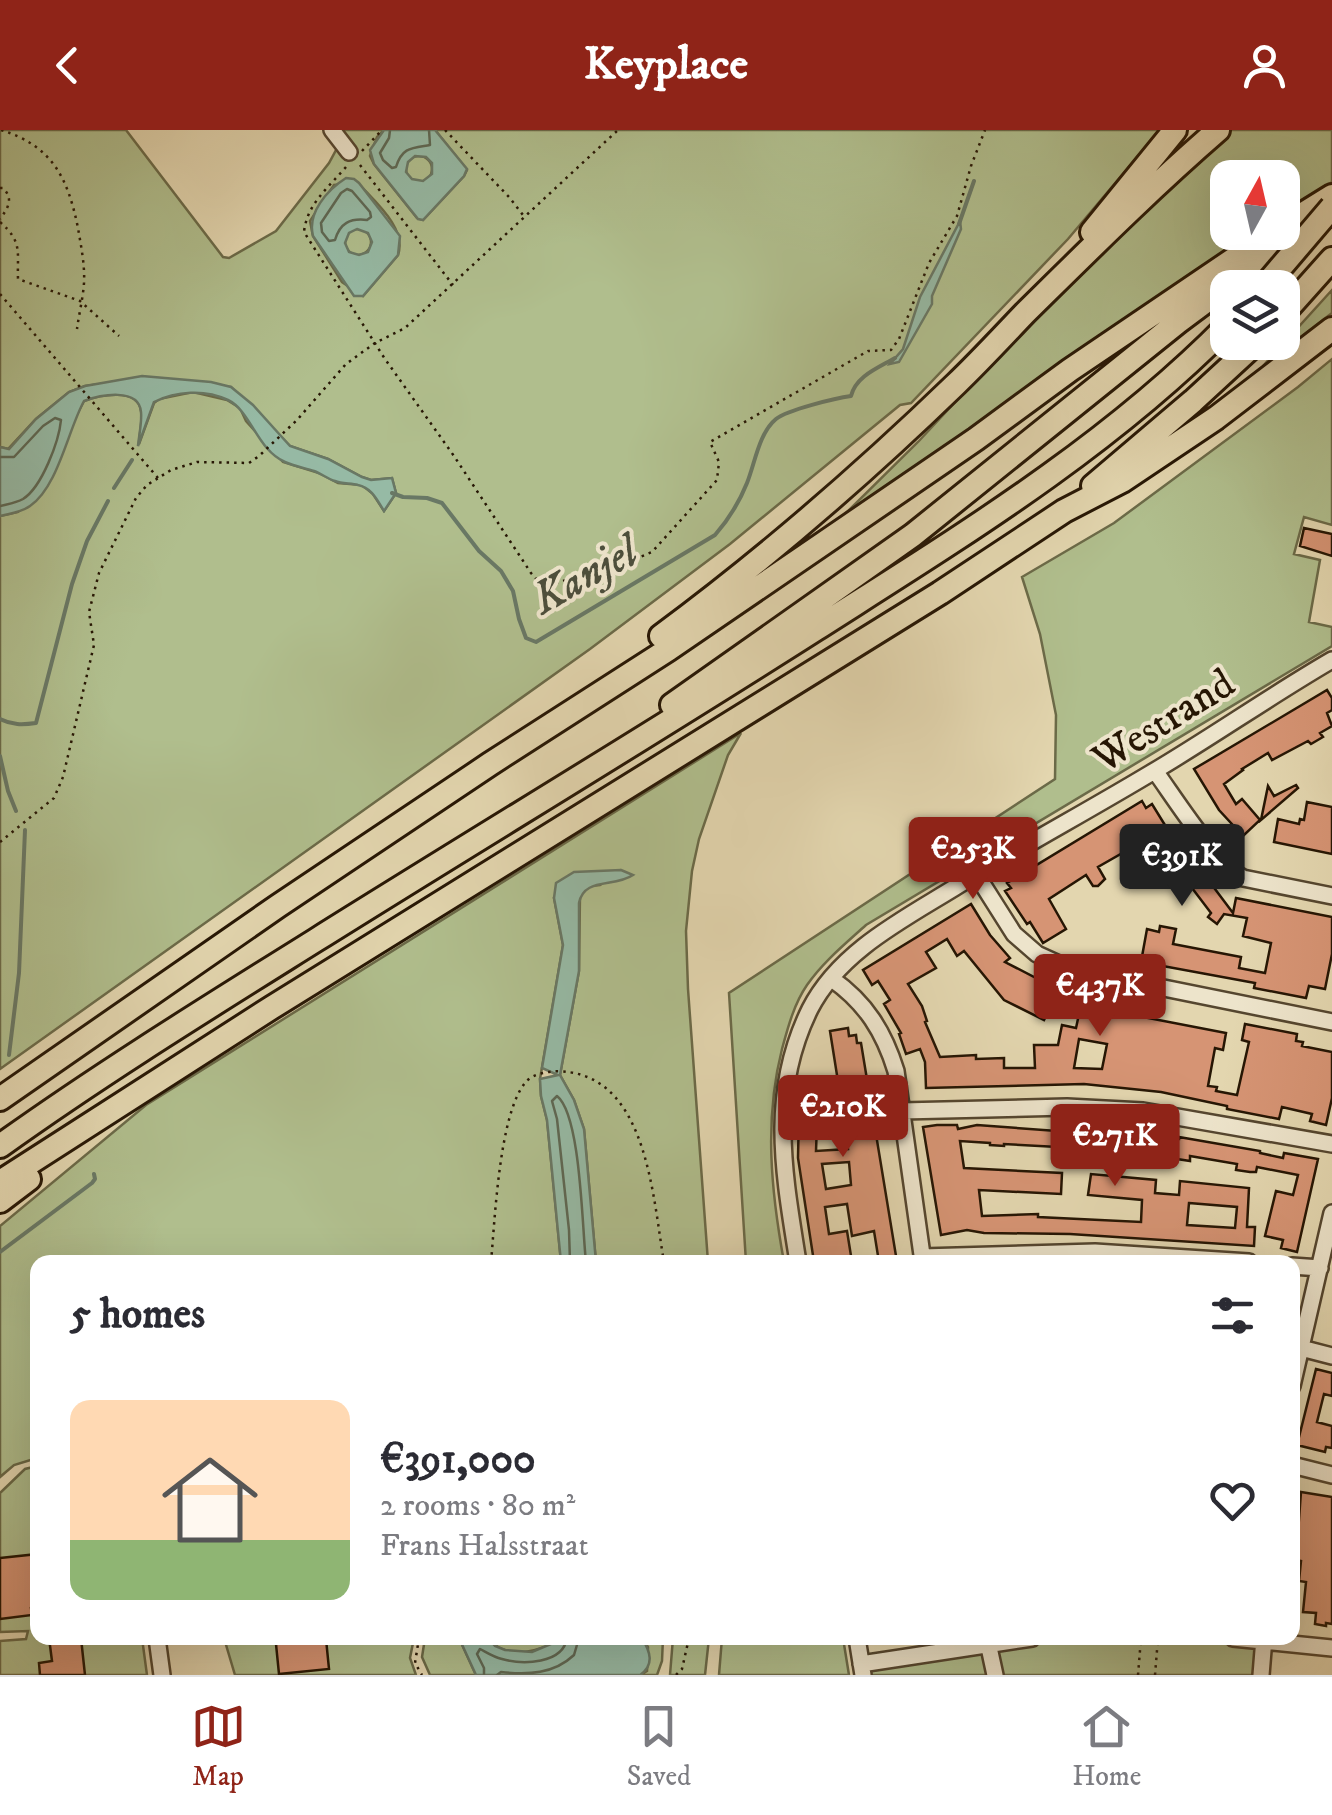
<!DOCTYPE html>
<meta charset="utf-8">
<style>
body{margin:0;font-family:"IM FELL DW Pica",serif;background:#f2f2f3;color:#2b2b33;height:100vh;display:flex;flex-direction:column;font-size:38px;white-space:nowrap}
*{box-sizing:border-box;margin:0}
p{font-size:32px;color:#7c7c81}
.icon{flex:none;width:55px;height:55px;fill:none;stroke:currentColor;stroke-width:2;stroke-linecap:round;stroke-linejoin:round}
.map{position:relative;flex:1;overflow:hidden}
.sheet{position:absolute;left:30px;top:1125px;width:1270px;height:390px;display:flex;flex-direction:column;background:#fff;border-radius:20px;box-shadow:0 10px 40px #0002}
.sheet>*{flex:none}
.needle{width:65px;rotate:8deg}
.tools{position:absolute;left:1210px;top:30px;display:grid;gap:20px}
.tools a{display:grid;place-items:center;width:90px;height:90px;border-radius:20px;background:#fff;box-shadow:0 10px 40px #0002;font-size:50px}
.price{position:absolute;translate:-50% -85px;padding:0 22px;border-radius:10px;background:#8f2418;color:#fff;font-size:32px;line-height:65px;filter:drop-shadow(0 2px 5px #0008)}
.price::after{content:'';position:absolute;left:50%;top:60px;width:30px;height:22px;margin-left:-15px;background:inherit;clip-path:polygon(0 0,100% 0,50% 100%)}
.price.selected{background:#222;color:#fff}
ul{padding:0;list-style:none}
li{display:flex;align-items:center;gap:30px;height:250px;padding:0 40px}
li+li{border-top:2px solid #e1e1e2}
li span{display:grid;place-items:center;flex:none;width:280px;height:200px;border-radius:20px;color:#555}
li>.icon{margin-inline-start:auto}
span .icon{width:120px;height:120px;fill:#fffc;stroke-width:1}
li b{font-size:42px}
h2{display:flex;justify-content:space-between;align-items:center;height:120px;padding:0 40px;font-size:42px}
header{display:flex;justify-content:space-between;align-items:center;height:130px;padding:0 40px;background:#8f2418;color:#fff;font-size:45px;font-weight:800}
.menu{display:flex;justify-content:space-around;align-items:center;height:140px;border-top:2px solid #e1e1e2;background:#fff;font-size:28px;color:#7c7c81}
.menu a{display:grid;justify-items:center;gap:5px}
.menu .selected{color:#8f2418}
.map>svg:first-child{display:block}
</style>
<header><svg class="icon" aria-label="back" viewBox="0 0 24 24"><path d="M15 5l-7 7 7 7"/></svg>Keyplace<svg class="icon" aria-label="person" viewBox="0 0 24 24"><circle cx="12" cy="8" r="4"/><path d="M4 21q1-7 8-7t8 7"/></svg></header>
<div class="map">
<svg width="1332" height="1545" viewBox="0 0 1332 1545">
<rect width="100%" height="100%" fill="#e3d6af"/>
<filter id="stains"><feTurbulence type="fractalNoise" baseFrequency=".002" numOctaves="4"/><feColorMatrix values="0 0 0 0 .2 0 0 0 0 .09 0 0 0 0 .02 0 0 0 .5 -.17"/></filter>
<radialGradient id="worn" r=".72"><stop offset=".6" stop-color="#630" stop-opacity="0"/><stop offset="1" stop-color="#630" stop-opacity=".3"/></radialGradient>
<path fill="#b0be8d" stroke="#6b6a48" stroke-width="2.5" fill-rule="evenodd" d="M 0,0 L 126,0 L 223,127 L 229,128 L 276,101 L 329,33 L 343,7 L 338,0 L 384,0 L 377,7 L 370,26 L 374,34 L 417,88 L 423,90 L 464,46 L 467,40 L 435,0 L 1160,0 L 1068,109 L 911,273 L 900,275 L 730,414 L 590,519 L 0,939 L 0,386 L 18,382 L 59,330 L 74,290 L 84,271 C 99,265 138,257 141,281 C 143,291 139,304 139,314 L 154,273 L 159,269 L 193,262 L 227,270 L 240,278 L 246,291 L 283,332 L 319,343 L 338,353 L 362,355 L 373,364 L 384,381 L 396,363 L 392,348 L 371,350 L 362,347 L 328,329 L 290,316 L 231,257 L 108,253 L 85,256 L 69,262 L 36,289 L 8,319 L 0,317 ZM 358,53 C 375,72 407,98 398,125 L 363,166 L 342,152 L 313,106 L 310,91 L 334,55 Z
M 1229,0 L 1332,0 L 1332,52 L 1283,86 L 1282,48 L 1228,48 L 1228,102 L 1258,103 L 845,384 L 918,312 L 1103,113 Z
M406 39a13 13 0 1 1 26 0a13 13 0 1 1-26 0Z
M345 112a13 13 0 1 1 26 0a13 13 0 1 1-26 0Z
M 1332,160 L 1332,183 L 1263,236 Z
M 1332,229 L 1332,395 L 1304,387 L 1294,424 L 1320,430 L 1309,492 L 1332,497 L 1332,516 L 866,795 C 845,814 823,832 807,855 C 794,874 788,897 782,919 C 764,990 771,1061 784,1132 L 746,1132 L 729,863 L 1055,649 L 1056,585 L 1040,504 L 1022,447 L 1114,393 L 1298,257 Z
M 741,603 L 728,625 L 699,709 L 692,741 L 686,801 L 688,859 L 708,1132 L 596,1132 L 584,999 L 574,970 L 560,945 L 579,841 L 580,764 L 589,756 L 600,755 L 621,740 L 554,768 L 563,815 L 540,949 L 541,966 L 547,990 L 561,1132 L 38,1132 L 37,1328 L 14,1335 L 0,1347 L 0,1096 L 146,975 Z
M 37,1336 L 38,1508 L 142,1508 L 147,1545 L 0,1545 L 0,1511 L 26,1509 L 28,1501 L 0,1502 L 0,1363 L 25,1339 Z
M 224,1508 L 414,1508 L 410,1528 L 416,1545 L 235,1545 Z
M 425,1508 L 459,1508 L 476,1545 L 430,1545 L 422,1527 Z
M 488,1508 L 565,1508 C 541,1520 508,1533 488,1508 Z
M 642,1508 L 663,1508 L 662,1531 L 657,1545 L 640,1545 L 647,1541 L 648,1517 Z
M 673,1508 L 709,1508 L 705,1545 L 670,1545 Z
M 722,1508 L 843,1508 L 849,1545 L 719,1545 Z
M 1060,1508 L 1190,1508 L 1256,1514 L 1253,1545 L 868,1545 L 867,1539 Z"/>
<path fill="#96baa5" stroke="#697865" stroke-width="2.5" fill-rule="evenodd" d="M 384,0 L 435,0 L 467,39 L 464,46 L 423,90 L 418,89 L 374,34 L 370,20 ZM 415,26 L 426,27 L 432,33 L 432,44 L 423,51 L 412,49 L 406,42 L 408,32 Z
M 346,48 L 354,49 L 359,53 L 400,106 L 398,125 L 363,166 L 354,166 L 313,106 C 307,83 327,60 346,48 ZM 357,99 L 368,103 L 372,112 L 368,122 L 359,125 L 349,122 L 345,113 L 349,103 Z
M 960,91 L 961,99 L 932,166 L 932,174 L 899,232 L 890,234 L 903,219 L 920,167 Z
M 142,246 L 211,252 L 231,257 L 253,275 L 290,316 L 328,329 L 362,347 L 371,350 L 392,348 L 396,363 L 384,381 C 377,370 372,358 358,355 C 351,353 342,354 335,351 C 328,349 322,344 314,341 C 305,338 294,336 285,332 C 257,320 251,281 228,270 C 205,259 176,261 154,272 L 138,316 C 139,305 142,293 141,282 C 139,257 100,265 84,271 C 68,300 58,357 30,376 C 22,382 10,384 0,386 L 0,317 L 9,319 L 36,289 L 69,262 L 85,256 Z
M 621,740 L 633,745 C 614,758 584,747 579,773 L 579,841 L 560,945 L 574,970 L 584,999 L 596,1132 L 561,1132 L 547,990 L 541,966 L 540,949 L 558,945 L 542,938 L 563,815 L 554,768 L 556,753 L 574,742 Z
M 459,1508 L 488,1508 L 495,1516 L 505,1520 L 532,1522 L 565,1508 L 642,1508 C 650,1521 655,1535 640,1545 L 476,1545 Z"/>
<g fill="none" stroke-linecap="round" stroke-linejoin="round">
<path stroke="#5e6854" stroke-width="2.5" d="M 390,0 L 389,8 L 380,23 L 383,30 L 392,38 L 396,37 C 402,17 412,18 430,15 L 429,0
M 347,59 L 352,61 L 370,82 L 371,87 L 367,90 C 350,88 340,93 335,110 L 329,111 L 322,102 L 321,93 L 341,63 Z
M 0,327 L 14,327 L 43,296 L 55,288 L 61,290 C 59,311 42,357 23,369 C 16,373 8,374 0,376
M 570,1132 L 569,1100 L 557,989 L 552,971 L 557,966 C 581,985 582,1098 586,1132
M 484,1545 L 484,1538 L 477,1524 L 480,1519 C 486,1522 493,1527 502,1529 C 523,1535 563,1534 567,1508
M 497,1545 L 501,1542 C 528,1545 554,1544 574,1525 L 579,1508"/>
<path stroke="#697865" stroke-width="4" d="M 959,94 L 974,51
M 114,358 L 132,330
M 392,363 L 403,367 L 427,368 L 442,373 L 479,421 L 501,441 L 513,461 L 519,489 L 526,508 L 536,512 L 715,405 C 729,389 739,373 747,353 C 755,333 759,303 776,289 C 787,280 836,268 851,266 C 856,246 878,238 895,228
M 0,589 C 12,595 22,595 36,593 L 72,454 L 87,411 L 108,371
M 0,626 L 8,661 L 16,681
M 9,925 L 19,843 L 25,700
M 0,1122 L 92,1053 L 95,1049 L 94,1044"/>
</g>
<path fill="#d69474" stroke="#261604" stroke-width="2.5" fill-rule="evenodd" d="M 1304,398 L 1332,404 L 1332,426 L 1300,416 Z
M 1327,560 L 1332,568 L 1332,580 L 1327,583 L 1332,596 L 1320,603 L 1323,607 L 1311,614 L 1308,611 L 1272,630 L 1268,623 L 1242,639 L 1243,640 L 1224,654 L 1236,674 L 1242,669 L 1260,690 L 1243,706 L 1219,680 L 1194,639 Z
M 1296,655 L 1298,658 L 1261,690 L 1268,656 L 1274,666 Z
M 1142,671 L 1146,678 L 1152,674 L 1168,700 L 1170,699 L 1233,783 L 1236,768 L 1332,787 L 1332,824 L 1325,859 L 1309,856 L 1306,868 L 1254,858 L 1255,853 L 1141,832 L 1147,799 L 1159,802 L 1160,796 L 1176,799 L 1173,814 L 1241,827 L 1239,838 L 1265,843 L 1271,813 L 1243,806 L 1247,788 L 1224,784 L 1217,794 L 1208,787 L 1211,783 L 1154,708 L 1131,726 L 1133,717 L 1098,737 L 1105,749 L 1098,756 L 1093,756 L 1086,745 L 1049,769 L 1066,799 L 1043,813 L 1030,792 L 1027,794 L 1005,761 L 1011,758 L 1007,753 Z
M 1307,672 L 1332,677 L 1332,724 L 1274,712 L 1278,689 L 1299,694 L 1300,689 L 1304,690 Z
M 971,774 L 990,805 L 1010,828 L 1005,832 L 1059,860 L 1044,890 L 1004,870 L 964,821 L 957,826 L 947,809 L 926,822 L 936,838 L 908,854 L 922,876 L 927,891 L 925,892 L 940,927 L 976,925 L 976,929 L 1004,928 L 1004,938 L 1035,938 L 1034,915 L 1058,915 L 1062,895 L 1076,898 L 1081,875 L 1226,903 L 1223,920 L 1215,918 L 1208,956 L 1217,957 L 1216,961 L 1237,965 L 1249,912 L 1242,910 L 1245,894 L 1297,904 L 1296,911 L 1303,912 L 1302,916 L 1332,922 L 1332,968 L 1326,995 L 1310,991 L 1312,984 L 1282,977 L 1279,989 L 1227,979 L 1227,976 L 1161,962 L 1084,954 L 926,958 L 925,932 L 920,919 L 906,924 L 899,904 L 901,903 L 884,874 L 890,870 L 878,851 L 872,855 L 863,840 ZM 1079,909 L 1107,914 L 1102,939 L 1074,938 Z
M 848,898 L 849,906 L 856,905 L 857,913 L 861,913 L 897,1132 L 879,1132 L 874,1101 L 852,1106 L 847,1074 L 825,1077 L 829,1104 L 847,1101 L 852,1132 L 814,1132 L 798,1028 L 799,981 L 804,950 L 821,953 L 817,981 L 843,983 L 830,901 ZM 817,994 L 845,996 L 848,1019 L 816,1021 ZM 849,1032 L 851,1055 L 826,1059 L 822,1034 Z
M 937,995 L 957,995 L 958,999 L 977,995 L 1153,1008 L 1179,1009 L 1179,1007 L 1260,1021 L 1260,1023 L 1283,1028 L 1284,1023 L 1318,1029 L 1297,1122 L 1281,1118 L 1283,1110 L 1265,1106 L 1276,1061 L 1293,1065 L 1298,1045 L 1257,1037 L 1256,1042 L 1250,1042 L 1236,1040 L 1237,1034 L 1190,1026 L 1190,1031 L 1164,1027 L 1164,1029 L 1151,1029 L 1152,1025 L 1058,1017 L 1004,1014 L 1004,1016 L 990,1015 L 990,1013 L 960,1011 L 964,1038 L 1062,1043 L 1061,1064 L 979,1060 L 982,1086 L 1038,1084 L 1038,1087 L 1141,1092 L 1142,1070 L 1088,1065 L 1091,1044 L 1156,1050 L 1155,1063 L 1179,1065 L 1180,1051 L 1249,1058 L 1247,1097 L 1255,1097 L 1254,1116 L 1070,1104 L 984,1103 L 967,1100 L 941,1105 L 923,997 ZM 1189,1073 L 1237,1077 L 1235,1098 L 1187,1095 Z
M 1316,1239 L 1332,1243 L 1332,1266 L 1324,1264 L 1317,1292 L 1332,1296 L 1332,1318 L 1326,1317 L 1325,1322 L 1297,1315 Z
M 1301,1362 L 1332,1367 L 1332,1494 L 1326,1493 L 1326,1496 L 1315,1494 L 1316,1483 L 1303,1482 L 1306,1452 L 1299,1451 L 1301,1431 L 1296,1430 Z
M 38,1424 L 38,1477 L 31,1478 L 32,1485 L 0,1489 L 0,1428 Z
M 49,1508 L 81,1508 L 85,1545 L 40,1545 L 39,1533 L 52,1531 Z
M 326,1509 L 329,1539 L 279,1544 L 276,1514 Z"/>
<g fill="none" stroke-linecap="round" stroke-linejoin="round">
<defs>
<path id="minor" d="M 332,0 L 349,22
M 1155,641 C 1176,670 1214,731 1243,748 L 1332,766
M 976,744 L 1014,804 L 1037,824 L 1070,839 L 1332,892
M 832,849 C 866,873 884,902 896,941 L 923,1132
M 902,981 L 1067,977 L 1143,981 L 1332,1014
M 922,1127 L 1095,1122 L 1249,1132
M 798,1132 C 784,1044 768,964 810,879 C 839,822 902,790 954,758 C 1019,718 1086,682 1151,643 C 1212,607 1270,566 1332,530
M 1292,1136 L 1320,1138
M 1301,1218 L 1332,1226
M 1292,1256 L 1332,1083
M 1292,1335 L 1332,1345
M 157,1508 L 162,1545
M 857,1508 L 863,1545
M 987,1508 L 995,1545
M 1233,1508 L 1332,1518
M 861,1534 L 1032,1508
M 1261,1545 L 1264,1508"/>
<path id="highway" d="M 1282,97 L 1332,66
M 1092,102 L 1175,0
M 1282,185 L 1332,129
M 1093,356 L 1193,271 L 1257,212
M 661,506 C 765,429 863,344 956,254 C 980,231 1002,207 1025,183 C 1088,121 1151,58 1218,0
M 672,575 L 913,405 L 1178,192 L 1281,115
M 0,969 L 278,776 L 490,634 L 669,519 L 976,309 L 1070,240 L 1274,102
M 0,1016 C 102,943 209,877 316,810 C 482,706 650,605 816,499 C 960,407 1107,318 1228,195
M 0,1052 L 271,878 L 940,463 L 1064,381 L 1122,351 L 1216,288 L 1332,199
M 0,1071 L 29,1049"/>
</defs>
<use href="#minor" stroke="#55462f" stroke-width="20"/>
<use href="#highway" stroke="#261604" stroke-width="28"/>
<path stroke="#261604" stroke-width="2.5" stroke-dasharray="2.5 5" stroke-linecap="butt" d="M 1,0 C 53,16 68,49 78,98 C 81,116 85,135 84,153 C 83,168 79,184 77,199
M 445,0 L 509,67 L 523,85
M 362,21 L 382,0
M 360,35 L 453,155
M 346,37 C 328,58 307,74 304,102 L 385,229 L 454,326 L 531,443 L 538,451 L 552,454 L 626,433 L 652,422 L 717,350 L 719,332 L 710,312 L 868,221 L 891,220 L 899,209 L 929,133 L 957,86 L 971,36 L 985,0
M 0,58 L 3,58 C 14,69 8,78 0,89
M 0,92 C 23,112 17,122 18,149 L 80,171 L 119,206
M 0,164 L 158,348
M 0,712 L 54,668 L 63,647 L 94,515 L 89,482 L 99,443 L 136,368 L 147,355 L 171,340 L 197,332 L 249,333 L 259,326 L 297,290 L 346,234 L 375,213 L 405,198 L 618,0
M 491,1132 C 495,1090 499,985 525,953 C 533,942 555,940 568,942 C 648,952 653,1070 664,1132
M 419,1508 L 415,1533 L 422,1545
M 676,1545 L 682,1539 L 689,1508
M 1138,1545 L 1141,1508
M 1155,1545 L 1158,1508"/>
<use href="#minor" stroke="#ede4cb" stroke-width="15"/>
<use href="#highway" stroke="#e3d6af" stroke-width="22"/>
<defs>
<path id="highway-bridge" d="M 1263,158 L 1332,77"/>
</defs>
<use href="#highway-bridge" stroke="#261604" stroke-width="28" stroke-linecap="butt"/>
<use href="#highway-bridge" stroke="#e3d6af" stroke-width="22"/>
</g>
<g text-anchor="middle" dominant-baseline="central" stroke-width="8" stroke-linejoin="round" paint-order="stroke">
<g font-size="42" fill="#261604" stroke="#ede4cb">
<text transform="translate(1164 592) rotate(-32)">Westrand</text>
</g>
<g font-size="45" font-style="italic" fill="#4d4f3c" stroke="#ede4cb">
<text transform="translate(585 446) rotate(-29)">Kanjel</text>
</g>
</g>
<rect width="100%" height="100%" filter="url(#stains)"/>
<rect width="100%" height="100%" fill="url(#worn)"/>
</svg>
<div class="tools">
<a><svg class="needle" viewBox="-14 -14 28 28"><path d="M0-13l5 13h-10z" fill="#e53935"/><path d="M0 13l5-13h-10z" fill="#7c7c81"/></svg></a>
<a><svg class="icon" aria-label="layers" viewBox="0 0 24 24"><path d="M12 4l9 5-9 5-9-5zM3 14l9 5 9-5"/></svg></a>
</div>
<b class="price" style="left:973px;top:772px">€253K</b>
<b class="price selected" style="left:1182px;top:779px">€391K</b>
<b class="price" style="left:1100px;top:909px">€437K</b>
<b class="price" style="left:843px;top:1030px">€210K</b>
<b class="price" style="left:1115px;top:1059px">€271K</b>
<section class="sheet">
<h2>5 homes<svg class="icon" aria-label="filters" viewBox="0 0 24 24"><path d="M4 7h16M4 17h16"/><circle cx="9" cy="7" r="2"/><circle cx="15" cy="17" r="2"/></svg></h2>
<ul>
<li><span style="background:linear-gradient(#ffd9b3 70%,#8fb573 0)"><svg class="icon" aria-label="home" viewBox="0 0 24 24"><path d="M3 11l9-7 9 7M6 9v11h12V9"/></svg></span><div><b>€391,000</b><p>2 rooms · 80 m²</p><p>Frans Halsstraat</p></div><svg class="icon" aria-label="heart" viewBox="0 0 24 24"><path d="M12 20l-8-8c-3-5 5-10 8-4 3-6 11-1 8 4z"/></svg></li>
</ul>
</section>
</div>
<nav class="menu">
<a class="selected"><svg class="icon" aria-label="map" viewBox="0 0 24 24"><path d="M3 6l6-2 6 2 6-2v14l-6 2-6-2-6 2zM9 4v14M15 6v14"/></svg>Map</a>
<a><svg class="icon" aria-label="saved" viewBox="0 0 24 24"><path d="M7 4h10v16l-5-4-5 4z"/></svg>Saved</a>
<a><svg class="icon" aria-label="home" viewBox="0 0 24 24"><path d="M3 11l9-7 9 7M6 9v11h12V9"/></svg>Home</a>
</nav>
